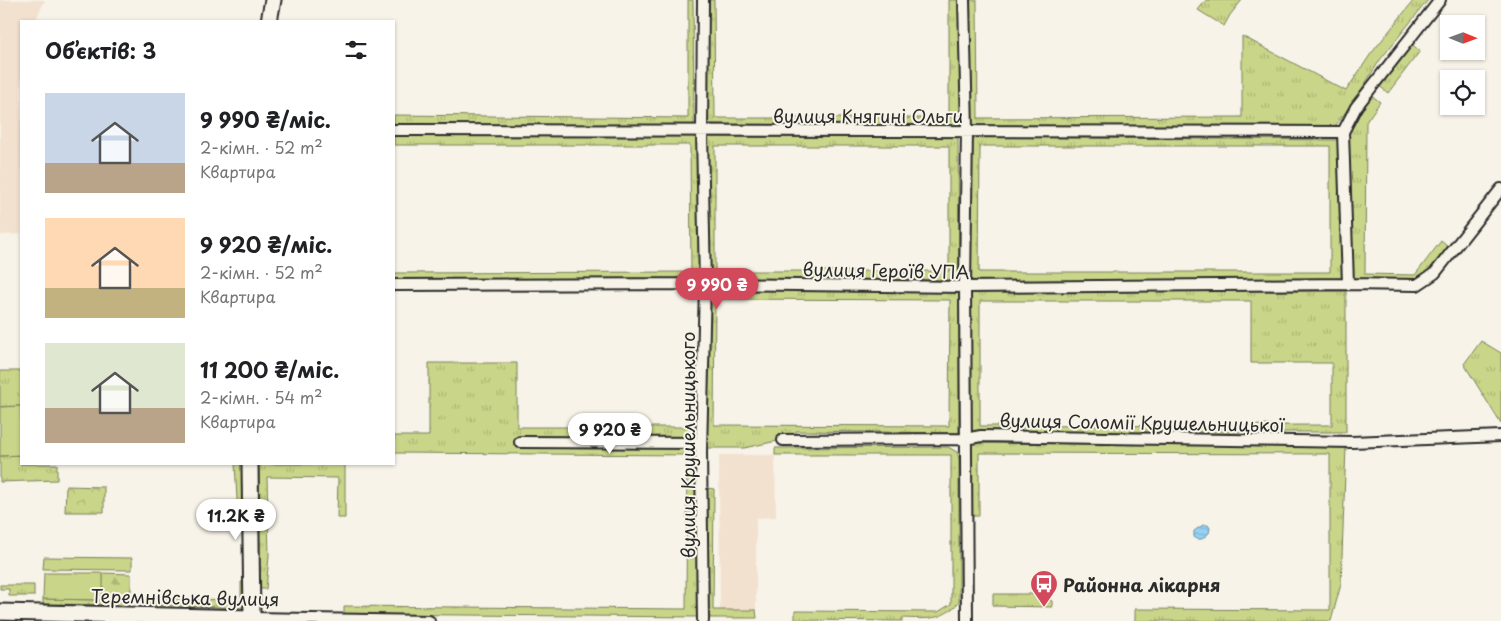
<!DOCTYPE html>
<html lang="uk">
<meta charset="utf-8">
<style>
body{margin:0;font-family:"Playpen Sans",sans-serif;background:#f2f2f2;color:#202124;height:100vh;display:flex;flex-direction:column;font-size:19px;white-space:nowrap}
*{box-sizing:border-box;margin:0}
p{font-size:16px;color:#757577}
.icon{flex:none;width:28px;height:28px;fill:none;stroke:currentColor;stroke-width:2;stroke-linecap:round;stroke-linejoin:round}
.map{position:relative;flex:1;overflow:hidden}
.drawer{position:absolute;left:20px;top:20px;width:375px;height:445px;display:flex;flex-direction:column;background:#fff;border-radius:0px;box-shadow:0 1px 4px #0004}
.drawer>*{flex:none}
.needle{width:32px;rotate:91deg}
.tools{position:absolute;left:1440px;top:15px;display:grid;gap:10px}
.tools a{display:grid;place-items:center;width:45px;height:45px;border-radius:0px;background:#fff;box-shadow:0 1px 4px #0004;font-size:25px}
.price{position:absolute;translate:-50% -42px;padding:0 11px;border-radius:18px;background:#fff;color:#222;font-size:16px;line-height:32px;filter:drop-shadow(0 1px 2px #0008)}
.price::after{content:'';position:absolute;left:50%;top:30px;width:15px;height:11px;margin-left:-8px;background:inherit;clip-path:polygon(0 0,100% 0,50% 100%)}
.price.on{background:#d1495b;color:#fff}
ul{padding:0;list-style:none}
li{display:flex;align-items:center;gap:15px;height:125px;padding:0 25px}
li span{display:grid;place-items:center;flex:none;width:140px;height:100px;border-radius:0px;color:#555}
li>.icon{margin-inline-start:auto}
span .icon{width:60px;height:60px;fill:#fffc;stroke-width:1}
li b{font-size:21px}
h2{display:flex;justify-content:space-between;align-items:center;height:60px;padding:0 25px;font-size:21px}
.map>svg:first-child{display:block}
</style>
<div class="map">
<svg width="1501" height="621" viewBox="0 0 1501 621">
<defs>
<pattern id="grass-tufts" width="24" height="20" patternUnits="userSpaceOnUse" patternTransform="scale(1.25)"><rect width="24" height="20" fill="#c9d588"/><path d="M3 7l-1-3M5 7V3M7 7l1-3M15 17l-1-3M17 17v-4M19 17l1-3" fill="none" stroke="#adb776"/></pattern>
<pattern id="forest-firs" width="22" height="20" patternUnits="userSpaceOnUse" patternTransform="scale(1.25)"><rect width="22" height="20" fill="#c9d588"/><path d="M5 1l3.5 6h-7zM16 11l3.5 6h-7z" fill="#adb776"/></pattern>
<pattern id="park-crowns" width="20" height="18" patternUnits="userSpaceOnUse" patternTransform="scale(1.25)"><rect width="20" height="18" fill="#c9d588"/><path d="M2 6a3 3 0 1 1 6 0M12 15a3 3 0 1 1 6 0" fill="none" stroke="#adb776"/></pattern>
<pattern id="water-rules" width="6" height="5" patternUnits="userSpaceOnUse" patternTransform="scale(1.25)"><rect width="6" height="5" fill="#94d1f4"/><path d="M0 2.5h6" fill="none" stroke="#80b4d1"/></pattern>
</defs>
<rect width="100%" height="100%" fill="#f7f3e8"/>
<filter id="ink" filterUnits="userSpaceOnUse"><feTurbulence type="fractalNoise" baseFrequency=".02" numOctaves="2"/><feDisplacementMap in="SourceGraphic" scale="10" xChannelSelector="R" yChannelSelector="G"/><feConvolveMatrix kernelMatrix="1 2 1 2 8 2 1 2 1" color-interpolation-filters="sRGB"/></filter>
<g filter="url(#ink)">
<path fill="#f2e1cf" d="M 0,0 L 45,0 L 35,21 L 21,21 L 21,234 L 0,235 Z
M 719,455 L 775,455 L 776,517 L 756,518 L 756,610 L 720,610 Z"/>
<path fill="url(#grass-tufts)" stroke="#7a805a" fill-rule="evenodd" d="M 688,0 L 693,0 L 694,125 L 394,124 L 394,115 L 688,118 Z
M 708,0 L 714,0 L 715,118 L 949,118 L 949,0 L 959,0 L 962,126 L 707,124 Z
M 968,0 L 977,0 L 978,118 L 1242,117 L 1242,36 L 1346,91 L 1370,55 L 1414,0 L 1428,0 L 1380,60 L 1356,98 L 1336,125 L 1323,129 L 971,126 Z
M 1206,0 L 1242,0 L 1230,15 L 1224,26 L 1198,10 Z
M 1410,43 L 1420,51 L 1388,93 L 1377,84 Z
M 1371,95 L 1380,102 L 1366,122 L 1365,274 L 1415,275 L 1441,241 L 1448,247 L 1434,268 L 1417,281 L 1352,279 L 1348,133 Z
M 394,136 L 699,136 L 699,279 L 394,279 L 394,273 L 691,272 L 690,145 L 394,145 Z
M 707,137 L 958,137 L 959,280 L 708,279 ZM 715,146 L 949,146 L 949,271 L 715,271 Z
M 971,137 L 1340,140 L 1344,279 L 971,283 ZM 980,146 L 1330,146 L 1330,272 L 979,272 Z
M 708,290 L 959,291 L 959,433 L 796,431 L 796,437 L 744,448 L 706,448 ZM 715,299 L 950,300 L 949,426 L 714,425 Z
M 970,291 L 1346,291 L 1346,432 L 970,432 ZM 980,301 L 1251,301 L 1251,363 L 1332,363 L 1332,425 L 980,426 Z
M 1481,341 L 1501,353 L 1501,424 L 1464,364 Z
M 429,363 L 517,363 L 517,427 L 693,427 L 694,440 L 515,438 L 514,446 L 697,449 L 699,617 L 344,614 L 344,606 L 686,609 L 687,455 L 394,453 L 394,436 L 429,436 Z
M 0,371 L 21,371 L 21,406 L 0,407 Z
M 972,443 L 1346,446 L 1341,584 L 1331,621 L 1135,621 L 1135,609 L 1330,610 L 1330,454 L 979,453 L 979,516 L 971,516 Z
M 948,447 L 957,452 L 959,459 L 959,602 C 942,621 928,619 902,618 L 902,621 L 795,620 L 795,611 L 938,612 L 951,604 L 951,455 L 775,455 L 775,448 Z
M 21,455 L 21,464 L 57,464 L 57,480 L 0,482 L 0,456 Z
M 235,464 L 245,464 L 247,515 L 238,516 Z
M 259,464 L 345,464 L 345,518 L 337,518 L 338,478 L 267,477 L 269,556 L 266,589 L 258,589 L 260,555 Z
M 706,488 L 714,489 L 713,610 L 756,610 L 757,618 L 708,618 Z
M 241,582 L 247,582 L 246,608 L 143,605 L 140,598 L 241,600 Z
M 0,585 L 34,585 L 34,596 L 9,596 L 9,589 L 0,589 Z
M 993,594 L 1038,594 L 1052,601 L 1052,607 L 993,606 Z"/>
<path fill="url(#forest-firs)" stroke="#7a805a" d="M 103,573 L 131,574 L 131,605 L 43,604 L 43,599 L 102,600 Z"/>
<path fill="url(#park-crowns)" stroke="#7a805a" d="M 66,486 L 104,487 L 104,512 L 65,512 Z"/>
<path fill="#c9d588" stroke="#7a805a" d="M 21,406 L 21,455 L 0,456 L 0,407 Z
M 44,557 L 132,558 L 132,570 L 43,569 Z
M 44,573 L 103,573 L 103,600 L 43,599 Z"/>
<path fill="url(#water-rules)" stroke="#6a8fa4" d="M 1203,525 L 1208,525 L 1210,528 L 1209,533 L 1202,539 L 1197,539 L 1194,537 L 1194,531 Z"/>
<g fill="none" stroke-linecap="round" stroke-linejoin="round">
<defs>
<path id="street" d="M 703,0 L 702,132 L 705,284 L 701,452 L 703,621
M 964,0 L 967,130 L 965,287 L 967,621
M 394,130 C 710,132 1026,131 1343,132
M 1348,284 L 1343,132 L 1356,107 L 1440,0
M 394,285 L 705,284 L 965,287 L 1348,284 L 1417,285 L 1435,273 L 1501,189
M 783,440 L 965,439 L 981,436 L 1352,442 L 1501,436
M 520,442 L 701,443
M 252,618 L 429,621"/>
<path id="secondary" d="M 269,21 L 273,0
M 0,612 L 252,618 L 250,464"/>
</defs>
<use href="#street" stroke="#2b2b2b" stroke-width="14"/>
<use href="#secondary" stroke="#2b2b2b" stroke-width="19"/>
<use href="#street" stroke="#f7f3e8" stroke-width="10"/>
<use href="#secondary" stroke="#f7f3e8" stroke-width="15"/>
</g>
</g>
<defs>
<symbol id="bus-pin" viewBox="-11 -11 22 30"><path d="M0 17L-7.5 6A9.5 9.5 0 1 1 7.5 6Z" fill="#d1495b" stroke="#f7f3e8"/><path d="M-5-6H5V4H4V6H2V4H-2V6H-4V4H-5ZM-3.5-4V0h7V-4ZM-3.5 1.2v1.5H-2V1.2ZM2 1.2v1.5H3.5V1.2Z" fill="#fff"/></symbol>
</defs>
<g fill-rule="evenodd">
<use href="#bus-pin" x="1028" y="568" width="32" height="43"/>
</g>
<g text-anchor="middle" dominant-baseline="central" stroke-width="4" stroke-linejoin="round" paint-order="stroke">
<g font-size="18" fill="#2b2b2b" stroke="#f7f3e8">
<text x="868" y="115">вулиця Княгині Ольги</text>
<text transform="translate(886 270) rotate(1)">вулиця Героїв УПА</text>
<text transform="translate(1142 422) rotate(1)">вулиця Соломії Крушельницької</text>
<text transform="translate(687 445) rotate(-90)">вулиця Крушельницького</text>
<text transform="translate(185 597) rotate(1)">Теремнівська вулиця</text>
</g>
<g font-size="18" font-weight="bold" fill="#2b2b2b" stroke="#f7f3e8" text-anchor="start">
<text x="1063" y="584">Районна лікарня</text>
</g>
</g>
</svg>
<div class="tools">
<a><svg class="needle" viewBox="-14 -14 28 28"><path d="M0-13l5 13h-10z" fill="#e53935"/><path d="M0 13l5-13h-10z" fill="#757577"/></svg></a>
<a><svg class="icon" aria-label="locate" viewBox="0 0 24 24"><circle cx="12" cy="12" r="6"/><path d="M12 2v4M12 18v4M2 12h4M18 12h4"/></svg></a>
</div>
<b class="price on" style="left:717px;top:310px">9 990 ₴</b>
<b class="price" style="left:610px;top:455px">9 920 ₴</b>
<b class="price" style="left:236px;top:541px">11.2K ₴</b>
<section class="drawer">
<h2>Об’єктів: 3<svg class="icon" aria-label="filters" viewBox="0 0 24 24"><path d="M4 7h16M4 17h16"/><circle cx="9" cy="7" r="2"/><circle cx="15" cy="17" r="2"/></svg></h2>
<ul>
<li><span style="background:linear-gradient(#c9d6e8 70%,#b9a48a 0)"><svg class="icon" aria-label="home" viewBox="0 0 24 24"><path d="M3 11l9-7 9 7M6 9v11h12V9"/></svg></span><div><b>9 990 ₴/міс.</b><p>2-кімн. · 52 m²</p><p>Квартира</p></div></li>
<li><span style="background:linear-gradient(#ffd9b3 70%,#c2b280 0)"><svg class="icon" aria-label="home" viewBox="0 0 24 24"><path d="M3 11l9-7 9 7M6 9v11h12V9"/></svg></span><div><b>9 920 ₴/міс.</b><p>2-кімн. · 52 m²</p><p>Квартира</p></div></li>
<li><span style="background:linear-gradient(#dfe7d0 65%,#b9a48a 0)"><svg class="icon" aria-label="home" viewBox="0 0 24 24"><path d="M3 11l9-7 9 7M6 9v11h12V9"/></svg></span><div><b>11 200 ₴/міс.</b><p>2-кімн. · 54 m²</p><p>Квартира</p></div></li>
</ul>
</section>
</div>
